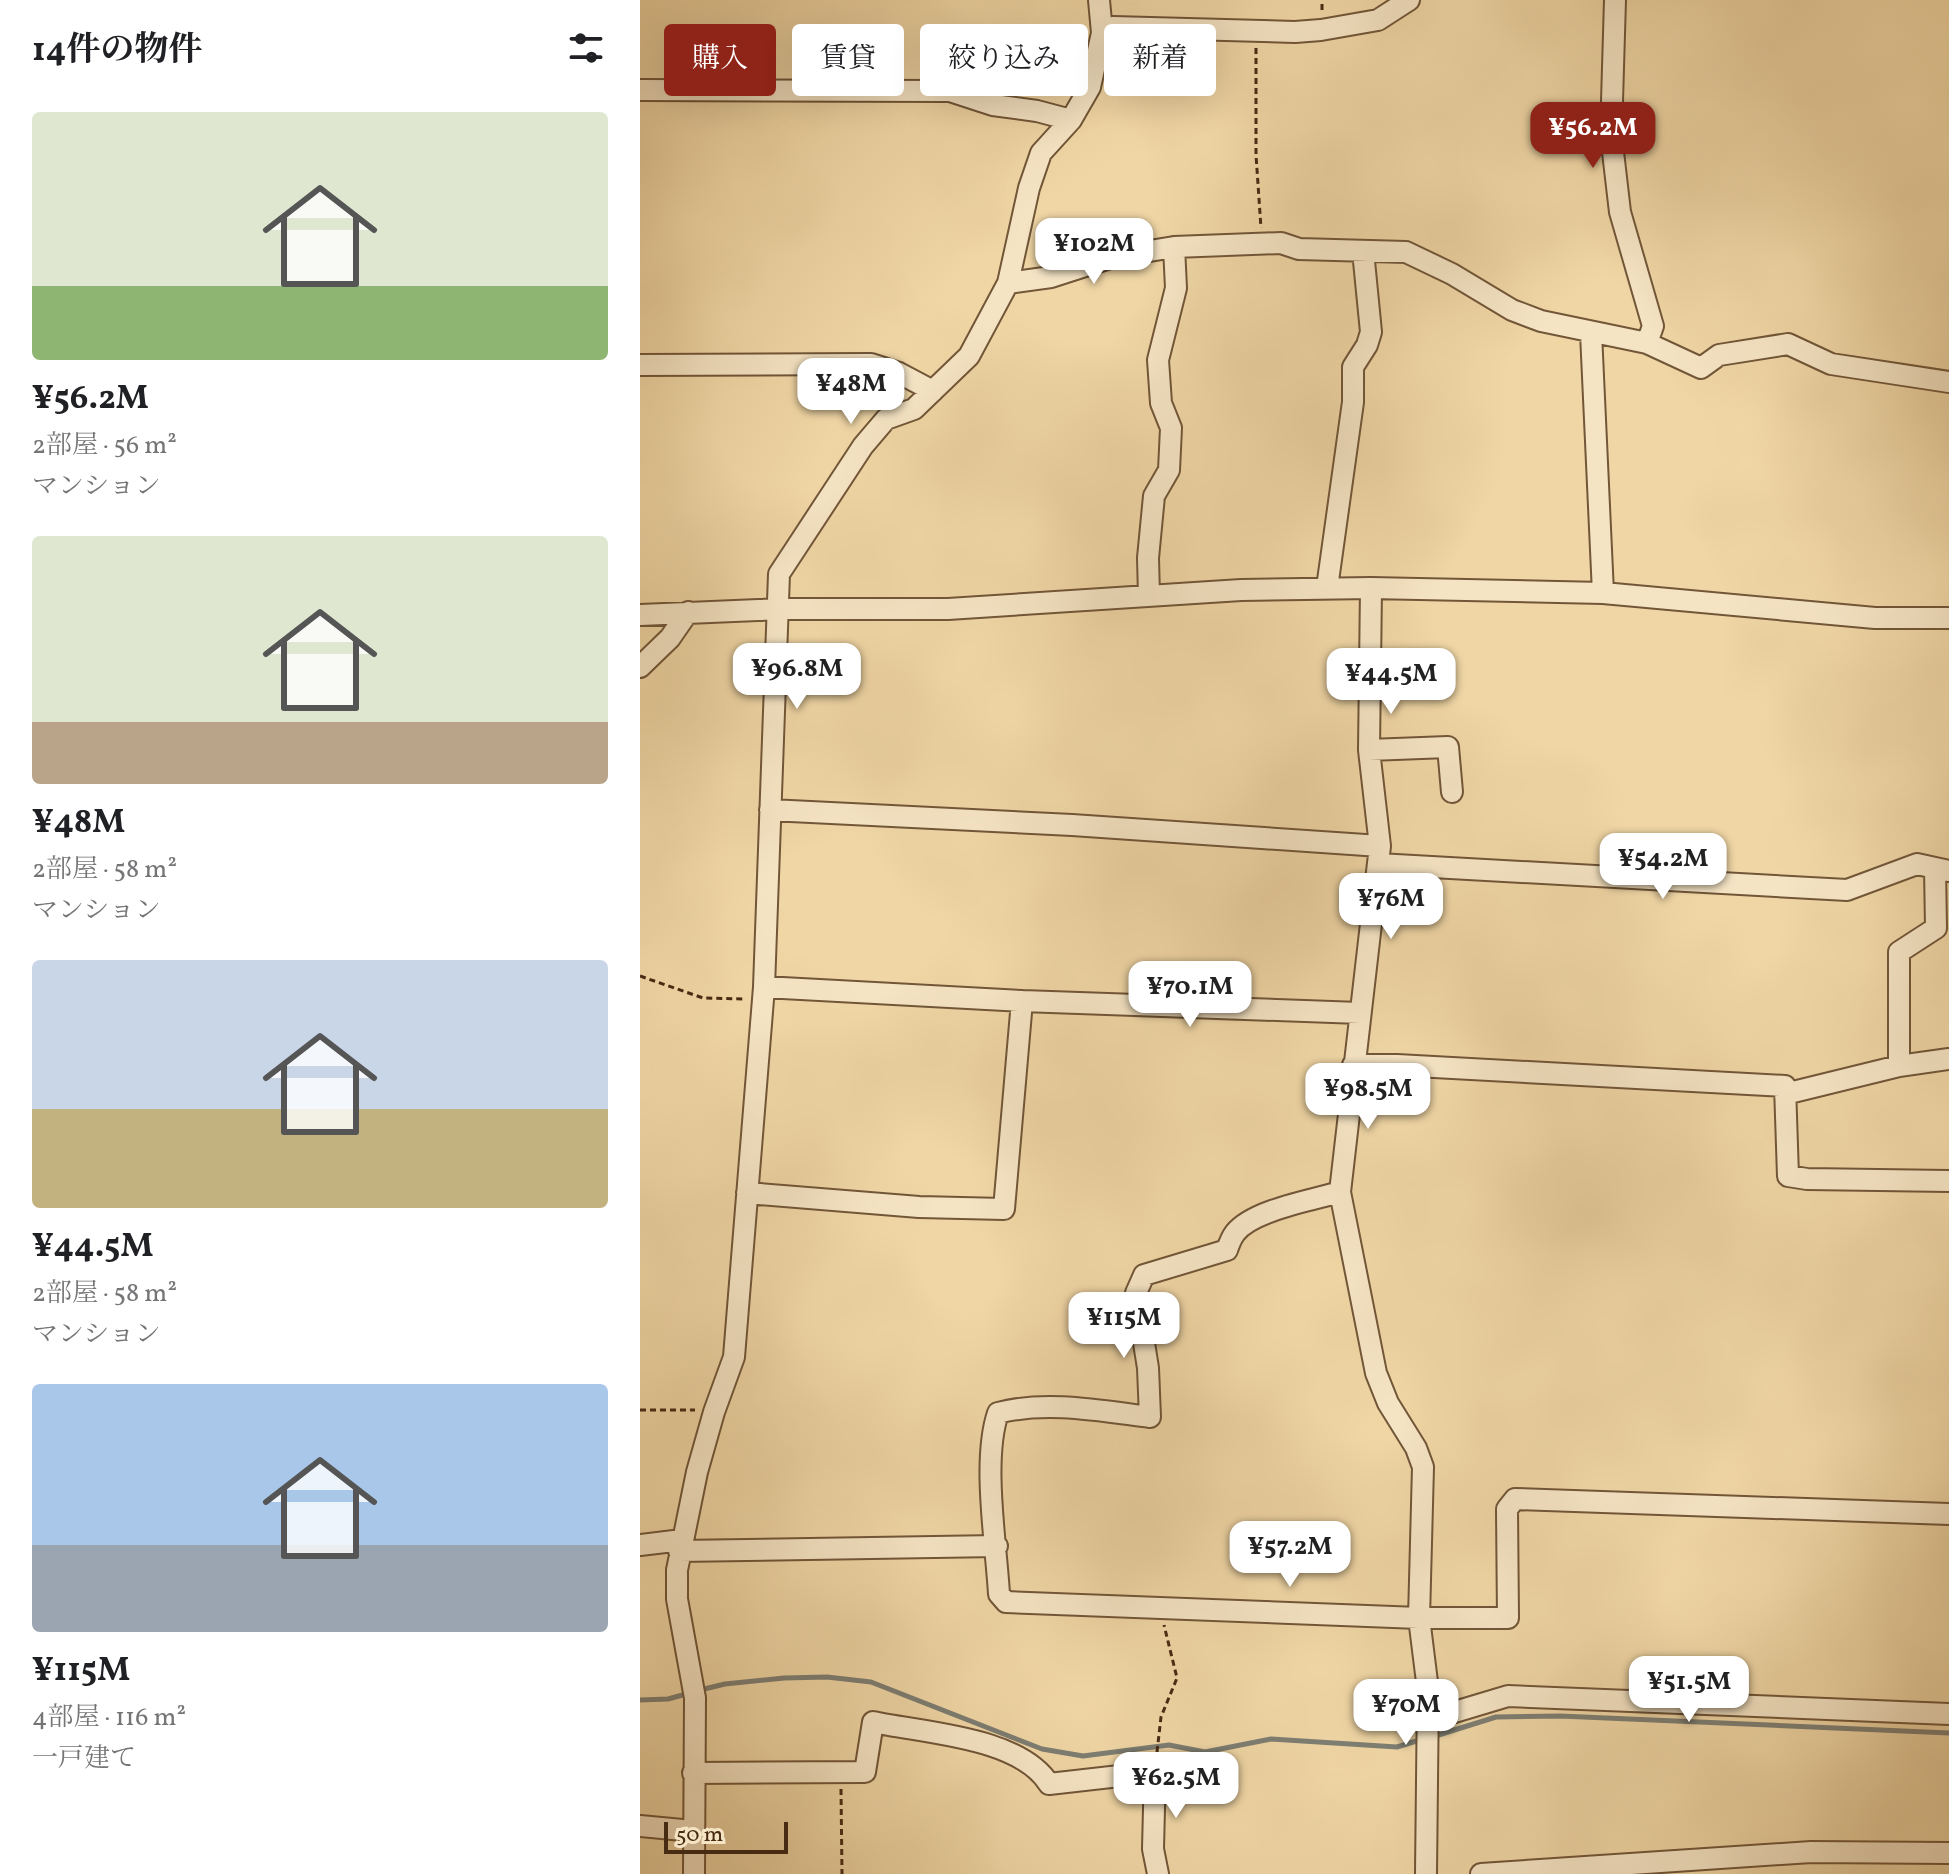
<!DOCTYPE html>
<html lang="ja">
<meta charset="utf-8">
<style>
body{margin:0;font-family:Vollkorn,"Noto Serif JP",serif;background:#f2f2f2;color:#202124;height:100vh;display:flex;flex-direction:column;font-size:30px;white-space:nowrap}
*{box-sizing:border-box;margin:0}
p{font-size:26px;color:#757577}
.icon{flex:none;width:44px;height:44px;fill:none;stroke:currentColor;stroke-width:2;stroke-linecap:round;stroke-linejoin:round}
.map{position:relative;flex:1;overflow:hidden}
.drawer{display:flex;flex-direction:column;background:#fff;width:640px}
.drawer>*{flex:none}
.guide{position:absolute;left:24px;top:24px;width:760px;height:72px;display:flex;gap:16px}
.scale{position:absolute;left:24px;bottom:20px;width:124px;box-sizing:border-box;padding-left:8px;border:4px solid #472b13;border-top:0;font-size:22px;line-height:28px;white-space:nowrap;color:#472b13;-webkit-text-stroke:6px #f5e4c4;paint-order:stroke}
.price{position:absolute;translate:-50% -68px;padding:0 18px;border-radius:16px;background:#fff;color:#222;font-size:26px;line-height:52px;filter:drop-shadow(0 2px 4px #0008)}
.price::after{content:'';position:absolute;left:50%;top:48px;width:24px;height:18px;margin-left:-12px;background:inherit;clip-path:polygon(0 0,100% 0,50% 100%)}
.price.selected{background:#8f2418;color:#fff}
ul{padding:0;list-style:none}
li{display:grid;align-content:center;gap:16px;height:424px;padding:0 32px}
li span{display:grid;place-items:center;height:248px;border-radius:8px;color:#555}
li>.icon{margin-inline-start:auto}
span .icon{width:144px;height:144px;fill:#fffc;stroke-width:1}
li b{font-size:34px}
h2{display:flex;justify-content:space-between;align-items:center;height:96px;padding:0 32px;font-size:34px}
.chip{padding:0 28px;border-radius:8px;background:#fff;box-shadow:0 8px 32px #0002;font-size:28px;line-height:72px}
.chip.selected{background:#8f2418;color:#fff}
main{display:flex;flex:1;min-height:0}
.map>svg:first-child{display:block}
</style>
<main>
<section class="drawer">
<h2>14件の物件<svg class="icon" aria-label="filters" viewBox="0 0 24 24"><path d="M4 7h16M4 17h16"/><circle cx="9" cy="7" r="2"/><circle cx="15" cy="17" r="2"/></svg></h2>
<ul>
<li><span style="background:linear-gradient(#dfe7d0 70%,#8fb573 0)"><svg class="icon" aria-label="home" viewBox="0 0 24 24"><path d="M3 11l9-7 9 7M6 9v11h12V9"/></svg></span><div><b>¥56.2M</b><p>2部屋 · 56 m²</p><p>マンション</p></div></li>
<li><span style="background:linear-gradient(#dfe7d0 75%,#b9a48a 0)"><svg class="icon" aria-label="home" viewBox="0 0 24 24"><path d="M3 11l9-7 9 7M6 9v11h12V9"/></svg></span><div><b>¥48M</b><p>2部屋 · 58 m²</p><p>マンション</p></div></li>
<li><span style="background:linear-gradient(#c9d6e8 60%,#c2b280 0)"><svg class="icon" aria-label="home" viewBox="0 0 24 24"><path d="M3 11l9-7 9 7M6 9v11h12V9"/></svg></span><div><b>¥44.5M</b><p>2部屋 · 58 m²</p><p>マンション</p></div></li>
<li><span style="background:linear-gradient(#a9c7e8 65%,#9aa5b1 0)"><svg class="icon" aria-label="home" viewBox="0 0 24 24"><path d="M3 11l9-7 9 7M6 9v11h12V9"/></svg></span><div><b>¥115M</b><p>4部屋 · 116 m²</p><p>一戸建て</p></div></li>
</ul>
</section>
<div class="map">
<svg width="1309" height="1874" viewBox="0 0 1309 1874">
<rect width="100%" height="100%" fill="#f0d6a5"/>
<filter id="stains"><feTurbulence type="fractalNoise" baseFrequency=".0025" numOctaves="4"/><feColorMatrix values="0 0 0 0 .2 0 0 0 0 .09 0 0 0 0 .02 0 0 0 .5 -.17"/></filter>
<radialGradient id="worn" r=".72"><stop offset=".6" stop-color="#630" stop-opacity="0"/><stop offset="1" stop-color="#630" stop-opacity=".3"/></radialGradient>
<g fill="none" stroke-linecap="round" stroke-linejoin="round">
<path stroke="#7d7e73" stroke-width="5" d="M 60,1690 L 85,1684 L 144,1678 L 187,1677 L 231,1682 L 402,1749 L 443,1756 L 529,1745 L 565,1752 L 631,1739 L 757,1747 L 783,1739
M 0,1700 L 28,1699 L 50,1693
M 792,1737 L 856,1717 L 920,1716 L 1309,1733"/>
<defs>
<path id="minor" d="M 975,0 L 971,135 L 980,212 L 1013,326 L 1007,343
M 462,33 L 473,27 L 655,32 L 681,30 L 738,20 L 769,0
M 0,90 L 310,91 L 353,105 L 397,111 L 431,120
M 368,283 L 411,277 L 473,257 L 534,247 L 641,243 L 659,249 L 766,252 L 812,274 L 872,310 L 901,321 L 1007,343 L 1061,368 L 1079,355 L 1148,344 L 1191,364 L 1309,382
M 951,333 L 963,593
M 0,365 L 231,364 L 259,373 L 293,391
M 687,588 L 713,402 L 713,367 L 727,345 L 731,332 L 723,251
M 731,588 L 729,750 L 740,846
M 509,596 L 508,558 L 514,496 L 529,470 L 531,428 L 521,403 L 518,360 L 536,288 L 534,247
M 0,615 L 140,609 L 308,609 L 601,590 L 731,588 L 963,593 L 1235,618 L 1309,618
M 0,667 L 30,638 L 48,612
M 729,750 L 808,747 L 812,792
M 130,810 L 432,825 L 740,846 L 700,1192 L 736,1373 L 748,1403 L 776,1448 L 783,1467 L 779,1618 L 788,1690 L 786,1874
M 738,864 L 1207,890 L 1277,864 L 1309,871
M 124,987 L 382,1001 L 720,1013
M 713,1065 L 757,1065 L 1145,1086 L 1148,1176 L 1167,1179 L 1309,1181
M 1259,1066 L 1259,952 L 1296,928 L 1295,868
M 1145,1094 L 1259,1066 L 1309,1059
M 700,1192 C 673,1200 613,1210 595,1233 C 592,1237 589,1244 587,1250 L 504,1275 L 496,1293 L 508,1368 L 510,1417 C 462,1411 406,1400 358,1413 C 342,1460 356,1542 359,1594 L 366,1602 L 779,1618 L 868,1618 L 867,1509 L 875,1499 L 1309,1514
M 107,1193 L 279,1207 L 364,1209 L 382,1001
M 0,1545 L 42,1540
M 39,1551 L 357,1546
M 788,1720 L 868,1696 L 1309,1714
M 515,1768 L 513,1849 L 518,1874
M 53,1773 L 225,1772 L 233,1722 C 284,1733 380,1737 409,1784 L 515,1772
M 0,1826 L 53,1831
M 54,1874 L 55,1698 L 37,1599 L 37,1570 L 57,1472 L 74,1412 L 94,1357 L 124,987 L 139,574 L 223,446 L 246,419 L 274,409 L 329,356 L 368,283 L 389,188 L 401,153 L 431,120 L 450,87 L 462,33 L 459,0
M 841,1874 L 1171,1852 L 1309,1853"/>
</defs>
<use href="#minor" stroke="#715638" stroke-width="24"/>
<path stroke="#472b13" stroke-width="3" stroke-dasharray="6 4" stroke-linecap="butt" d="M 682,10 L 682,0
M 616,48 L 616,155 L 621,228
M 0,976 L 63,998 L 104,999
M 0,1410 L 55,1410
M 517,1752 L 521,1717 L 537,1678 L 524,1625
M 201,1789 L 202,1874"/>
<use href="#minor" stroke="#f5e4c4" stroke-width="20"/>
</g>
<rect width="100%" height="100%" filter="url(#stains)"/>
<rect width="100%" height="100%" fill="url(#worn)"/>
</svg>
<div class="scale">50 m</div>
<b class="price selected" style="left:953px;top:170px">¥56.2M</b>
<b class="price" style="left:454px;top:286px">¥102M</b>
<b class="price" style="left:211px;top:426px">¥48M</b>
<b class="price" style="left:157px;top:711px">¥96.8M</b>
<b class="price" style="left:751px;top:716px">¥44.5M</b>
<b class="price" style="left:1023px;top:901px">¥54.2M</b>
<b class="price" style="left:751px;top:941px">¥76M</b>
<b class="price" style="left:550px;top:1029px">¥70.1M</b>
<b class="price" style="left:728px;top:1131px">¥98.5M</b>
<b class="price" style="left:484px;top:1360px">¥115M</b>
<b class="price" style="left:650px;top:1589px">¥57.2M</b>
<b class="price" style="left:1049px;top:1724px">¥51.5M</b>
<b class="price" style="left:766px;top:1747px">¥70M</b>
<b class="price" style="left:536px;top:1820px">¥62.5M</b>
<div class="guide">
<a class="chip selected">購入</a>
<a class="chip">賃貸</a>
<a class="chip">絞り込み</a>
<a class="chip">新着</a>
</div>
</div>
</main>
